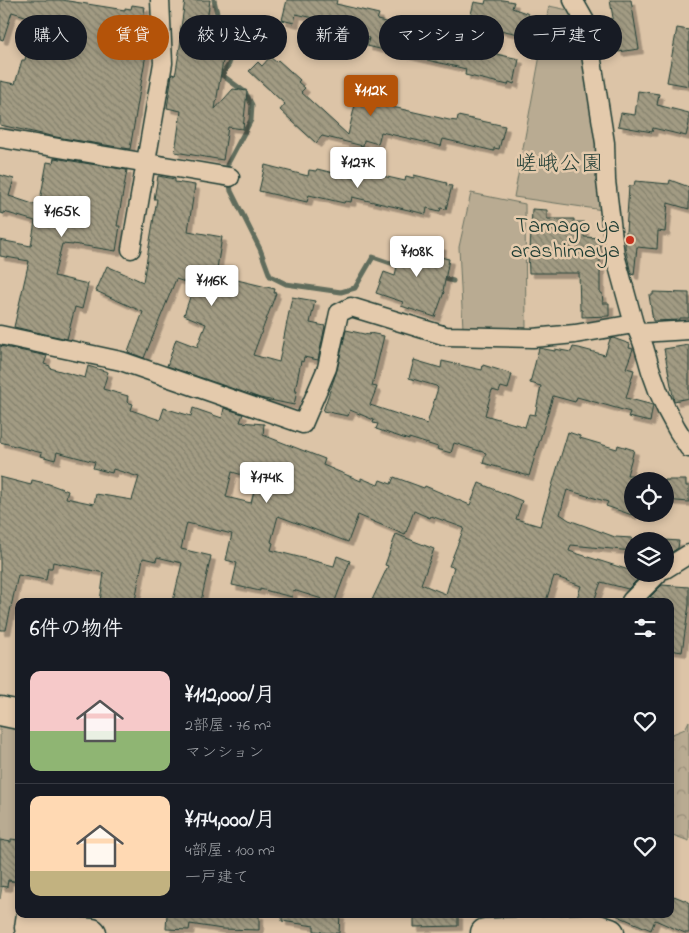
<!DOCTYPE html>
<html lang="ja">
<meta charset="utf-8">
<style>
body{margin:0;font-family:"Indie Flower","Klee One",sans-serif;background:#20242c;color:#f1f3f6;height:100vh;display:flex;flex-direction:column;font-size:19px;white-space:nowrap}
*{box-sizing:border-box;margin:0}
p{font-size:16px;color:#9ea1a6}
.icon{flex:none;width:28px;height:28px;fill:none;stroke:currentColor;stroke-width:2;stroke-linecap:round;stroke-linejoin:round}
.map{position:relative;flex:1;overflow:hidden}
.details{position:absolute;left:15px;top:598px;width:659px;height:320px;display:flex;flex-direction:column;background:#171b24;border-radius:10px;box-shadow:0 2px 8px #0003}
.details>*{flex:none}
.top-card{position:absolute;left:15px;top:15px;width:660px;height:45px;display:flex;gap:10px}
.buttons{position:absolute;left:624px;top:472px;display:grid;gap:10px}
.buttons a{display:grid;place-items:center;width:50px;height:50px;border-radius:50%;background:#171b24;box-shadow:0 2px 8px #0003;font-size:25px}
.price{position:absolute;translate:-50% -42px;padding:0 11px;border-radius:5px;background:#fff;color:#222;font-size:16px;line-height:32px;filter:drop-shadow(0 1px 2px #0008)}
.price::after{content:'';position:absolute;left:50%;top:30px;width:15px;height:11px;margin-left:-8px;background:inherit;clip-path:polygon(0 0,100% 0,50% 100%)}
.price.on{background:#b45309;color:#fff}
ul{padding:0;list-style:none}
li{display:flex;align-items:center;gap:15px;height:125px;padding:0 15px}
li+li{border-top:1px solid #363941}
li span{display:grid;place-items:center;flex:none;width:140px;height:100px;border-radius:10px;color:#555}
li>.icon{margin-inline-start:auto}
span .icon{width:60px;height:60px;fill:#fffc;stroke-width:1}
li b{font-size:21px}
h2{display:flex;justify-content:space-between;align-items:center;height:60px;padding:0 15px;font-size:21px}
.chip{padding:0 18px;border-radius:22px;background:#171b24;box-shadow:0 2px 8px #0003;font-size:18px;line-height:45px}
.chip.on{background:#b45309;color:#fff}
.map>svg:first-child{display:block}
</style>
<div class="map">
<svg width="689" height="933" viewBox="0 0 689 933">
<defs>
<pattern id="forest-crowns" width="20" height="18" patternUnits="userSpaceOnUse" patternTransform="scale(1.25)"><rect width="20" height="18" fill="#b9ab92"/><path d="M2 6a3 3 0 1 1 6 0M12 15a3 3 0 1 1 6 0" fill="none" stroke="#968c78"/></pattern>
<pattern id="building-back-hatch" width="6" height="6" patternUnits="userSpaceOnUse" patternTransform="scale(1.25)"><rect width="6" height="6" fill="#a29b83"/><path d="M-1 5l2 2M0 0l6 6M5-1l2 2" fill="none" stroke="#83806c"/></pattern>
<filter id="shadow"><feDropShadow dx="4.5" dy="4.5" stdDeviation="0" flood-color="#0004"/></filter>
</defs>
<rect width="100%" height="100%" fill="#dcc4a7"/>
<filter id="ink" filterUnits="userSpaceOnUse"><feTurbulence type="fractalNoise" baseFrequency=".02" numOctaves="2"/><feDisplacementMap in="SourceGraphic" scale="10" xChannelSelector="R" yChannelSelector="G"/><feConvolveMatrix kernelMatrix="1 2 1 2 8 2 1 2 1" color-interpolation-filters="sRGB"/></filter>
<g filter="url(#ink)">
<path fill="#b9ab92" stroke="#6c7463" d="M 549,6 L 573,11 L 582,24 L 603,210 L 514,197 Z
M 471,193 L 525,204 L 526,331 L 463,329 L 459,247 Z
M 0,719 L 19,725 L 19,881 L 3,882 L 0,899 Z"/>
<path fill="url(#forest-crowns)" stroke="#6c7463" d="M 689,721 L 689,841 L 670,834 L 670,735 L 685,729 Z"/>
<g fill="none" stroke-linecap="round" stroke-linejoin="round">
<path stroke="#606c5c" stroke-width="5" d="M 214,0 L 221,31 L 231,53 L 229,64 L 222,75 L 245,92 L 252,105 L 251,120 L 227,165 L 231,191 L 260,249 L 270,276 L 286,284 L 341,292 L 355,288 L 373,257 L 402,267
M 439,277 L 453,281"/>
</g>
<path fill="url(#building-back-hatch)" stroke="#1f3d34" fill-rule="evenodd" filter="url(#shadow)" d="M 0,0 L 62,0 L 125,10 L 125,8 L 131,9 L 132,5 L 145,7 L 139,41 L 148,42 L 130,149 L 56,137 L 0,125 L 0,81 L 15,84 L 22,60 L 25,60 L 27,51 L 32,52 L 33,49 L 68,58 L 72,33 L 37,22 L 38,20 L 12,12 L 3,40 L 0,39 Z
M 185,0 L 210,0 L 206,27 L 209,27 L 208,33 L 218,34 L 215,47 L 225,49 L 215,109 L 233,89 L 247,91 L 243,129 L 228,127 L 223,160 L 175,152 L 181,111 L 167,108 L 172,74 L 175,75 L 176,71 L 182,34 L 180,34 Z
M 287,0 L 337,0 L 336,4 L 379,14 L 377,20 L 426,31 L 424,38 L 519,59 L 514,84 L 509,82 L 508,85 L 465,75 L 466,69 L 367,46 L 369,38 L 325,28 L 327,21 L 296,14 L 294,23 L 282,20 Z
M 486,0 L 503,0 L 514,2 L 512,8 L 529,14 L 524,35 L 480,26 L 482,17 L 471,14 L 474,2 L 485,4 Z
M 610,0 L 631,0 L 639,49 L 618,52 L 616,44 L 604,46 L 600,20 L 613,18 Z
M 677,28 L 689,30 L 689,86 L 667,82 Z
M 270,57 L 276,62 L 278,60 L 300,80 L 298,82 L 305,88 L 301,92 L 348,135 L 356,100 L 361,102 L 362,100 L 449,120 L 457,121 L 458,116 L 505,126 L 499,149 L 494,148 L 494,151 L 443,139 L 441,146 L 381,132 L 378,144 L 364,140 L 363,146 L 322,136 L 316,143 L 280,110 L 285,104 L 249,71 L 258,62 L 262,66 Z
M 638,91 L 659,94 L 657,105 L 689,113 L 689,124 L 686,136 L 653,128 L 652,132 L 618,126 L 621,113 L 635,115 Z
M 54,158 L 127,170 L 117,226 L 120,226 L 116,251 L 73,244 L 73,245 L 62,244 L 54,276 L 88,284 L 82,309 L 75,307 L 67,339 L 14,327 L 29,261 L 0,256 L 0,240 L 31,246 L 35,221 L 4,212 L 4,214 L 0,213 L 0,175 L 14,179 L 9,196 L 39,206 L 47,162 L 53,163 Z
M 265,165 L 308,176 L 309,170 L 316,171 L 317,169 L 359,179 L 361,171 L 405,181 L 406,176 L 414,178 L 414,175 L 447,183 L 446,185 L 452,186 L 446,209 L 441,208 L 440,211 L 427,208 L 426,214 L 352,197 L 351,202 L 345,201 L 344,203 L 309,195 L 307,202 L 259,191 Z
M 158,176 L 175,179 L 175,182 L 195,185 L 188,231 L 222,237 L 216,275 L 275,289 L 274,293 L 276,293 L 253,355 L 279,362 L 292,297 L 315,301 L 310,323 L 325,326 L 318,360 L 304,357 L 303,362 L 301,361 L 295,391 L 297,391 L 294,405 L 260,398 L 167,366 L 176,339 L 197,347 L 206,324 L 184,315 L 194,285 L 176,279 L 144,358 L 128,352 L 143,312 L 96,291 L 107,266 L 143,282 L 157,199 L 154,199 Z
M 670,180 L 689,187 L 689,209 L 668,203 L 665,232 L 658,231 L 657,249 L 637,247 L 634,275 L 631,274 L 625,247 L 629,186 L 634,186 L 635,181 L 669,184 Z
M 532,209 L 547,210 L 547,219 L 574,219 L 574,222 L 584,222 L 584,237 L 600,238 L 600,293 L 602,293 L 603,303 L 609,303 L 609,316 L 582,317 L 582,310 L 580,310 L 579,273 L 529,273 L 528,251 L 530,251 Z
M 402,239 L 442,246 L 440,257 L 449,259 L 443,291 L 444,292 L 435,317 L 401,306 L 403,302 L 376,293 L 384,272 L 395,276 Z
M 653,292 L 689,293 L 689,318 L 680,318 L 680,320 L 653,321 L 649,295 L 653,295 Z
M 346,330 L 369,335 L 370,333 L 384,336 L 372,386 L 377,387 L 370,405 L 427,424 L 438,388 L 436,386 L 409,378 L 414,360 L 441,368 L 442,361 L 482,370 L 483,365 L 512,374 L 508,389 L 501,387 L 499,392 L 492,390 L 485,415 L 525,427 L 529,414 L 535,415 L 541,386 L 530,383 L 539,348 L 555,351 L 555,349 L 571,352 L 573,347 L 579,348 L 605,355 L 610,339 L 613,338 L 630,344 L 629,348 L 633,349 L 626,368 L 634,370 L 626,398 L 653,405 L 650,422 L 628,417 L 630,412 L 577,397 L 575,402 L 553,396 L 529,476 L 483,463 L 486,453 L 454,443 L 451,453 L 437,449 L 438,447 L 409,438 L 409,440 L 376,429 L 378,424 L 373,423 L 374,420 L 350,410 L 348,416 L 323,411 L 337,370 Z
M 689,345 L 689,398 L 674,401 L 664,349 Z
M 0,346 L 47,356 L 44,364 L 50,366 L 50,368 L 85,378 L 88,366 L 108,372 L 103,389 L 128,396 L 127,402 L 133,404 L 131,410 L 160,420 L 164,408 L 191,416 L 193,408 L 222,418 L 224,408 L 243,414 L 240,422 L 264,424 L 263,435 L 325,459 L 323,465 L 361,481 L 361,478 L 378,485 L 380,480 L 391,484 L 394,477 L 424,488 L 425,486 L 470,505 L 479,483 L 522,501 L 516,519 L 540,526 L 568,432 L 580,436 L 580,438 L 617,449 L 618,445 L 634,450 L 627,475 L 632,475 L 632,515 L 606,506 L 608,502 L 567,490 L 560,514 L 569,520 L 615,537 L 632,538 L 632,551 L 571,545 L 569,551 L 632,571 L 632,574 L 643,574 L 628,589 L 601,582 L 594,601 L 576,601 L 581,586 L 554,576 L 546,601 L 372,600 L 388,566 L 385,565 L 396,534 L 434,549 L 421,584 L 446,594 L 454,567 L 449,566 L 464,528 L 431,516 L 430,518 L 414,511 L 405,535 L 358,515 L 348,542 L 278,516 L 271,542 L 273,543 L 271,550 L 334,566 L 337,556 L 350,561 L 335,601 L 321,601 L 322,599 L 293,590 L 292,597 L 260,589 L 260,591 L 232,585 L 237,563 L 226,560 L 232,534 L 187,523 L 181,549 L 211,556 L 201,601 L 173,601 L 182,563 L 157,557 L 156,561 L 143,558 L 135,601 L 100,601 L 104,573 L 53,562 L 52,568 L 48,568 L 46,580 L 18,575 L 6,630 L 0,630 L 0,477 L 31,485 L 32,480 L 49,484 L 68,491 L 66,498 L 94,504 L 96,494 L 132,500 L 139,477 L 113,469 L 112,473 L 93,468 L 95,462 L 57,452 L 55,460 L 41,456 L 42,453 L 0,442 ZM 232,472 L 257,479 L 251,503 L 226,497 Z
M 665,480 L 686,480 L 686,486 L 689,486 L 689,502 L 665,500 Z
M 665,540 L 679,541 L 678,548 L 669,554 L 665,554 Z
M 662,585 L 689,587 L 689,605 L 682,652 L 670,650 L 670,601 L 654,601 L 654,598 L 650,597 Z
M 11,839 L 19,840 L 19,882 L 8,880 L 7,887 L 0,886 L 0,840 L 11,842 Z
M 674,896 L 689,902 L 689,933 L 685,933 L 655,920 L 651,930 L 613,914 L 670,914 L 670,906 Z
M 167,914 L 259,914 L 259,930 L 222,929 L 190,924 L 189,930 L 166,929 Z
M 282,914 L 340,914 L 339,933 L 322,933 L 322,932 L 314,931 L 314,926 L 282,921 Z
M 414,914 L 458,914 L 458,926 L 414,927 Z"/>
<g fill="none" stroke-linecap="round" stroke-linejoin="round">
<defs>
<path id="street" d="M 573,0 L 586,23 L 605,143 L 606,181 L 615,255 L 634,324 C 643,338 646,355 651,371 C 660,399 673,425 689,448
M 0,138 L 230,177
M 131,249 L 163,63 L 160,0
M 640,333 L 689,330
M 0,335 L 121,361 L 303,424 L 327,368 L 339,313 L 351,307 L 446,336 L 533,338 L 575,334 L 634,324
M 665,569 L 689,554
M 631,601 L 658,574"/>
<path id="primary" d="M 0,711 L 19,715
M 31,914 L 29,928 L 92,933
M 485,933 L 587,928 L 598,929 L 610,933"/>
</defs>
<use href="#street" stroke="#1f3d34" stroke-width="21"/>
<use href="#primary" stroke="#1f3d34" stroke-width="31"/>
<use href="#street" stroke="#e4caac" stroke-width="18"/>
<use href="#primary" stroke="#e4caac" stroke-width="28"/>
</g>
</g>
<circle fill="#c8321e" stroke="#e4caac" stroke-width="2" cx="630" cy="240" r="5"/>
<g text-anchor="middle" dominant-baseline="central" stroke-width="5" stroke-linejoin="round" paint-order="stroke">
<g font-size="22" fill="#274239" stroke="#e4caac">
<text x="559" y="165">嵯峨公園</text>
</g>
<g font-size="22" fill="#1f3d34" stroke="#e4caac" text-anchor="end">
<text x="620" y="227">Tamago ya<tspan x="620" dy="25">arashimaya</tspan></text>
</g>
</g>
</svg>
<div class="buttons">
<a><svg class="icon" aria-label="locate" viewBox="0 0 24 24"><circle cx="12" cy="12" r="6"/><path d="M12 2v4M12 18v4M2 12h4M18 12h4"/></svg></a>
<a><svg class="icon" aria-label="layers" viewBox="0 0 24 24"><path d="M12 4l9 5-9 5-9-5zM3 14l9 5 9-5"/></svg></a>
</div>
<b class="price on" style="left:371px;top:117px">¥112K</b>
<b class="price" style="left:358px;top:189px">¥127K</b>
<b class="price" style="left:62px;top:238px">¥165K</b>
<b class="price" style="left:417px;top:278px">¥108K</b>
<b class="price" style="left:212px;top:307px">¥116K</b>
<b class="price" style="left:267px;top:504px">¥174K</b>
<div class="top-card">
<a class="chip">購入</a>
<a class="chip on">賃貸</a>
<a class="chip">絞り込み</a>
<a class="chip">新着</a>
<a class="chip">マンション</a>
<a class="chip">一戸建て</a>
</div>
<section class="details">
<h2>6件の物件<svg class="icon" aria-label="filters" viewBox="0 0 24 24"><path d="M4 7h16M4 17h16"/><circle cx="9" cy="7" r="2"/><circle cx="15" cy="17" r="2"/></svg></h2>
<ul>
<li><span style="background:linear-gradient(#f6c9c9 60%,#8fb573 0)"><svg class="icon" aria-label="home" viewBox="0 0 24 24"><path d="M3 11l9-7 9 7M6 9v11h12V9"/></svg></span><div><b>¥112,000/月</b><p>2部屋 · 76 m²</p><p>マンション</p></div><svg class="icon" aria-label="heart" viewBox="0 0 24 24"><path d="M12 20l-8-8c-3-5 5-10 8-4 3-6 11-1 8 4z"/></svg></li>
<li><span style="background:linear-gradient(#ffd9b3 75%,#c2b280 0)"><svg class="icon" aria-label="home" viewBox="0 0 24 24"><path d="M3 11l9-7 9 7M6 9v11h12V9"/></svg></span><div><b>¥174,000/月</b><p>4部屋 · 100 m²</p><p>一戸建て</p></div><svg class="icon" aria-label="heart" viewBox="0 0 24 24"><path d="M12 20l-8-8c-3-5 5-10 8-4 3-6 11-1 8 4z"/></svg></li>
</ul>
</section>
</div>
